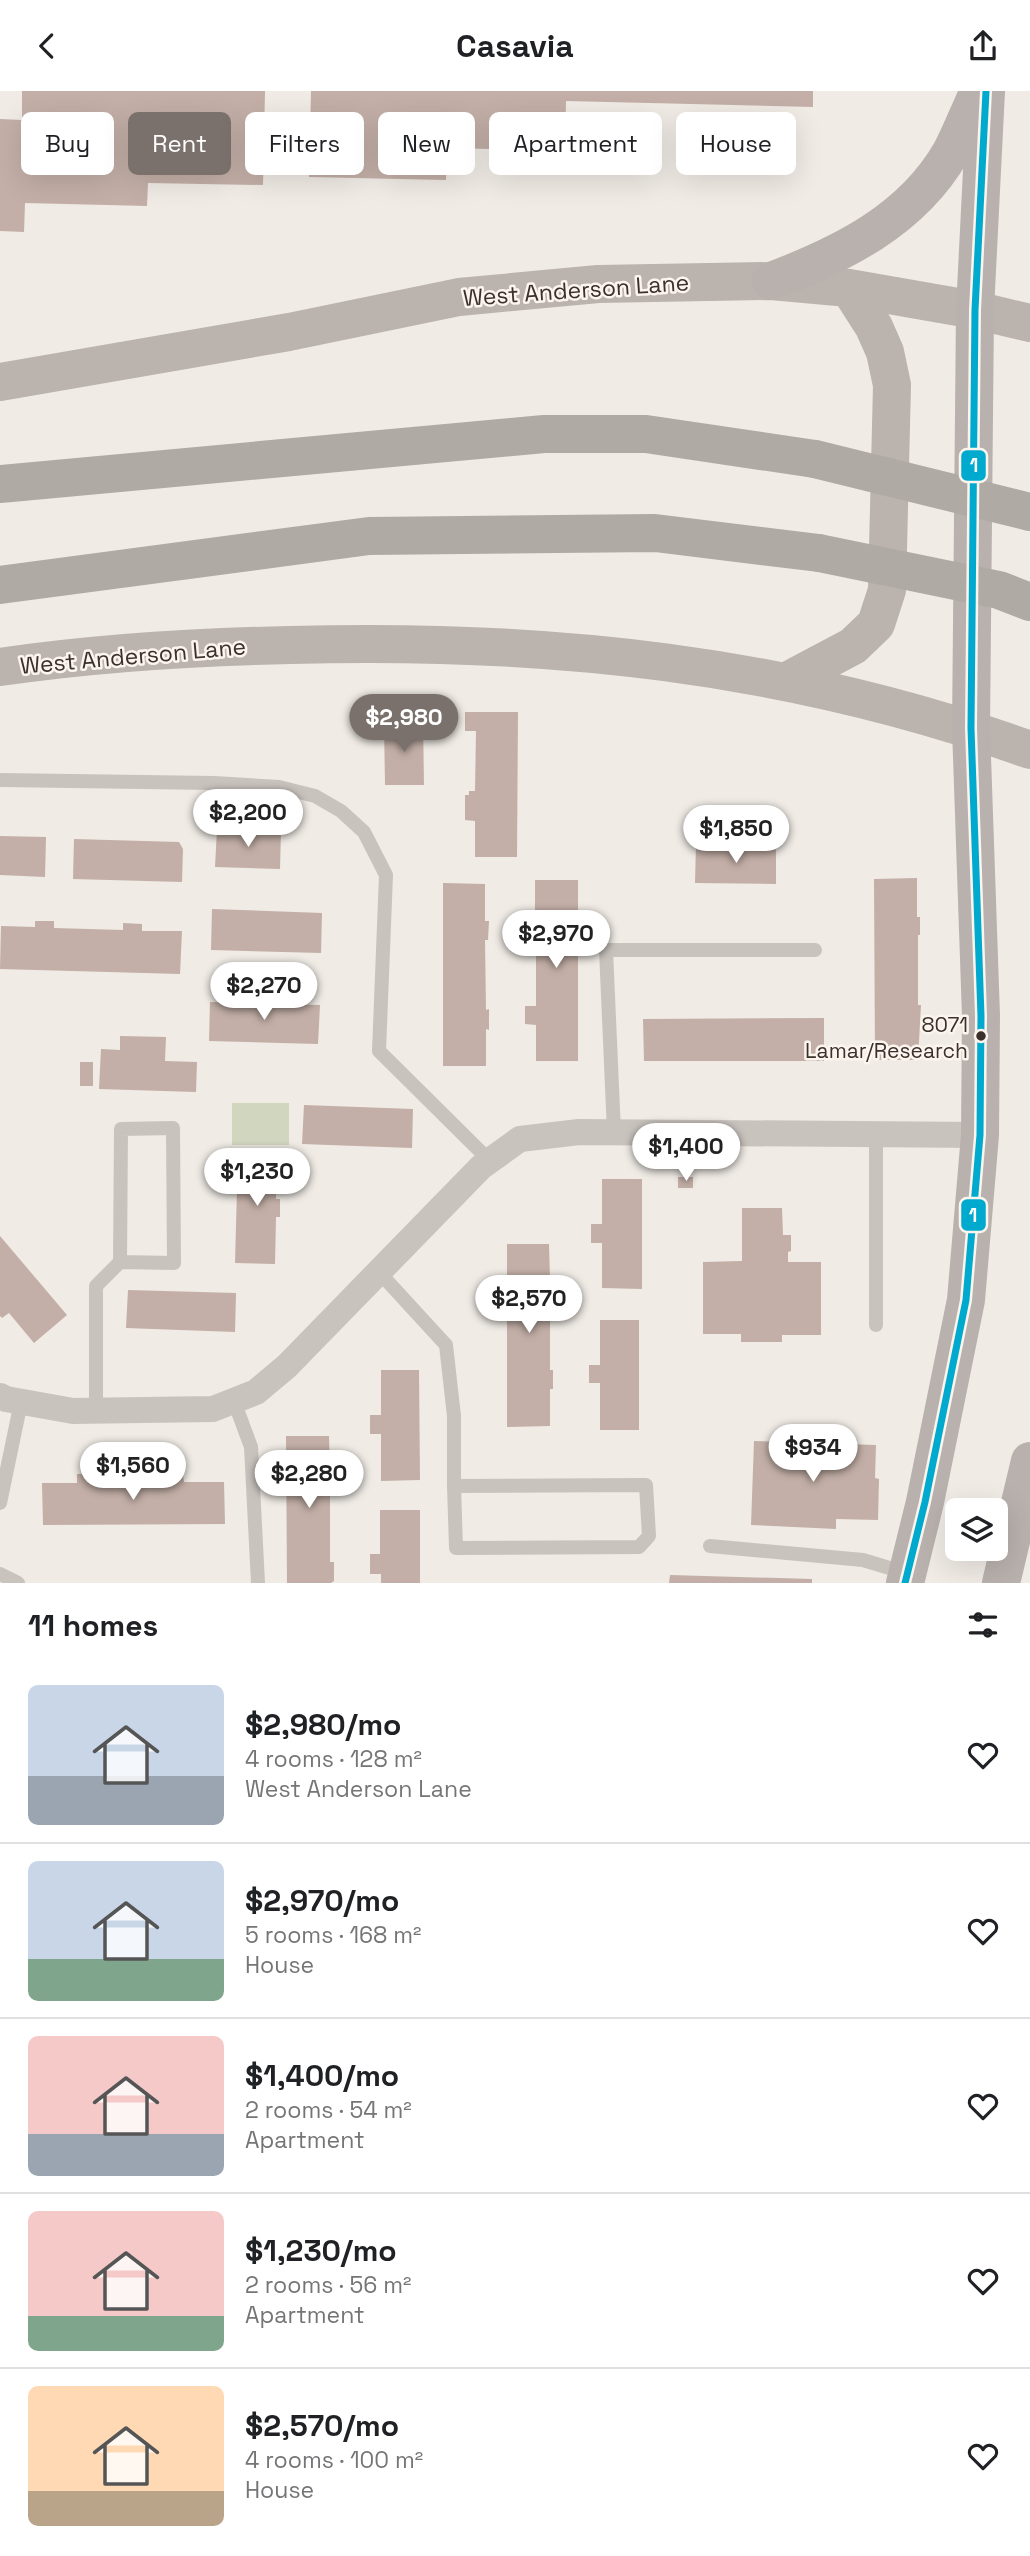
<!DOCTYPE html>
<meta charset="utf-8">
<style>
body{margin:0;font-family:"Space Grotesk",sans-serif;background:#f6f6f6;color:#202124;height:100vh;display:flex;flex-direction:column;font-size:26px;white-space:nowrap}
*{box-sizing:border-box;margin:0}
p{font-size:23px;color:#757577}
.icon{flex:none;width:38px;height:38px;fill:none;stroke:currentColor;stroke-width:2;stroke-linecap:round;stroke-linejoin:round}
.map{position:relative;height:1492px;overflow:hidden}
.details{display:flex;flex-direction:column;background:#fff;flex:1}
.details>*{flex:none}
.banner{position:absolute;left:21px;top:21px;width:989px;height:63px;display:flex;gap:14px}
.buttons{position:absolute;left:945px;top:1407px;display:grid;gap:14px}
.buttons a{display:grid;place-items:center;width:63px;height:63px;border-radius:10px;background:#fff;box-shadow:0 7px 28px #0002;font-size:35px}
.price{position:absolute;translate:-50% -60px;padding:0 16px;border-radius:24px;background:#fff;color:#222;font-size:23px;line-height:46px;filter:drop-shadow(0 2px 4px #0008)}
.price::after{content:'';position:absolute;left:50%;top:42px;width:21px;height:16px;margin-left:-10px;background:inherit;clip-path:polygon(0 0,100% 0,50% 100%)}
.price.on{background:#7a716c;color:#fff}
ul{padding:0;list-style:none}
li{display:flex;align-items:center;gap:21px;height:175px;padding:0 28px}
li+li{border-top:2px solid #e0e0e0}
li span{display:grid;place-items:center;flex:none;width:196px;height:140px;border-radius:10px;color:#555}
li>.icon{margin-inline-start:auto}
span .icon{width:84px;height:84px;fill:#fffc;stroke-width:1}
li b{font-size:30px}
h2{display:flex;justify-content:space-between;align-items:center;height:84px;padding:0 28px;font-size:30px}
.chip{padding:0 24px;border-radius:10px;background:#fff;box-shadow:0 7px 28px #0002;font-size:24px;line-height:63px}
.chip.on{background:#7a716c;color:#fff}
header{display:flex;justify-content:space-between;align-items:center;height:91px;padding:0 28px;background:#fff;font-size:32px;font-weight:700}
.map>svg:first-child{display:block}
</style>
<header><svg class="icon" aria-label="back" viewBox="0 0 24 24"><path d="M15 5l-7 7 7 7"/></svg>Casavia<svg class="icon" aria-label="share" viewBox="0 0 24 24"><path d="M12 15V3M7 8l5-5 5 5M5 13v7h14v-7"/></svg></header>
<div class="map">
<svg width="1030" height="1492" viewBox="0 0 1030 1492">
<rect width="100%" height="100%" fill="#f0ebe5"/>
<path fill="#d1d6bf" d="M 232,1012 L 289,1012 L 289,1054 L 232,1054 Z"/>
<path fill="#c3afa7" d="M 22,0 L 265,0 L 263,94 L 148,92 L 147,115 L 25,112 L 24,141 L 0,140 L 0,28 L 22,29 Z
M 311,0 L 813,0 L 813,16 L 566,10 L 565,60 L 447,57 L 446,89 L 309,86 Z
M 465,621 L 518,621 L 517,766 L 475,766 L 475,730 L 465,729 L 465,704 L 469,704 L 469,700 L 475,700 L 476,640 L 465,640 Z
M 384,631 L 423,631 L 424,694 L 385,694 Z
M 217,738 L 281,740 L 280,778 L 215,776 Z
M 0,745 L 46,746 L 45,786 L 0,784 Z
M 74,748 L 179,751 L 183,758 L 182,791 L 73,788 Z
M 696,754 L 776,755 L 776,793 L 695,792 Z
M 917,787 L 917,826 L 920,826 L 920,844 L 918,844 L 918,914 L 921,914 L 918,969 L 875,969 L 874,788 Z
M 535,789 L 578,789 L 578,970 L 536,970 L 536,934 L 525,933 L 525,915 L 536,915 L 536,845 L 525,845 L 525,827 L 535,827 Z
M 443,792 L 485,793 L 485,830 L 489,830 L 488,849 L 485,849 L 486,919 L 489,918 L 489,939 L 486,938 L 486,975 L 443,975 Z
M 212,818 L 322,822 L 321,862 L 211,859 Z
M 35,830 L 54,830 L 54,837 L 123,839 L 123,832 L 142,833 L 142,840 L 182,840 L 180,883 L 0,878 L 1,835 L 35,836 Z
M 251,905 L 271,905 L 270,913 L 320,914 L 318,953 L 209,950 L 210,911 L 252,912 Z
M 824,927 L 824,970 L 644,970 L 643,928 Z
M 120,945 L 166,946 L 165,970 L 197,971 L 196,1001 L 99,998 L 101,958 L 120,959 Z
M 80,971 L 93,971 L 93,995 L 80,995 Z
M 304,1014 L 413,1018 L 412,1057 L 302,1053 Z
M 238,1061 L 277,1062 L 276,1108 L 280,1108 L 280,1126 L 276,1126 L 275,1173 L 235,1172 Z
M 678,1086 L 693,1086 L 693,1097 L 678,1097 Z
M 602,1088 L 642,1088 L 642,1198 L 602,1197 L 602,1152 L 591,1152 L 591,1133 L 602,1133 Z
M 742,1117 L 782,1117 L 783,1144 L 791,1144 L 791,1160 L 788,1161 L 788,1171 L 821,1171 L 821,1244 L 782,1244 L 782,1251 L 741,1251 L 741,1243 L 703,1243 L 703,1171 L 742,1170 Z
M 0,1145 L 67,1224 L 34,1252 L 9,1222 L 2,1227 L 0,1225 Z
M 507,1153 L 549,1153 L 550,1188 L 553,1188 L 553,1209 L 550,1209 L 550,1279 L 553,1279 L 553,1298 L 550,1298 L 550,1335 L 507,1336 Z
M 128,1199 L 236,1202 L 235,1241 L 126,1237 Z
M 600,1229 L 639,1229 L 639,1339 L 600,1339 L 600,1292 L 589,1292 L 589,1274 L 600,1274 Z
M 381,1279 L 419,1279 L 420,1389 L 381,1390 L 381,1343 L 370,1343 L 370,1324 L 381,1324 Z
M 286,1345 L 329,1345 L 330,1382 L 333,1382 L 333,1401 L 330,1401 L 330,1471 L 334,1471 L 334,1490 L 331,1492 L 287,1492 Z
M 754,1350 L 876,1354 L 875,1387 L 879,1388 L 878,1429 L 836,1428 L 836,1438 L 751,1434 Z
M 77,1383 L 96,1383 L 96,1391 L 165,1391 L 165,1383 L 183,1383 L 184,1391 L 224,1391 L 225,1433 L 43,1434 L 42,1392 L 77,1392 Z
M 380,1419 L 420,1419 L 420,1492 L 381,1492 L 381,1483 L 370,1483 L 370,1463 L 380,1463 Z
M 670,1484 L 812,1488 L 812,1492 L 669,1492 Z"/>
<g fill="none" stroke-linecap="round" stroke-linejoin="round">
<path stroke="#c9c3be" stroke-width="14" d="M 0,689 L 214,692 L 279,696 L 315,705 L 341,720 L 364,741 L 386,784 L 379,960 L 490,1070
M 614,1041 L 606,859 L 815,859
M 876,1043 L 876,1234
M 379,1181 L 446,1254 L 454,1325 L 454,1395 L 646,1394 L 649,1445 L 639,1456 L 456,1457 L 454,1395
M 234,1310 L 251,1356 L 258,1492
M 96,1319 L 96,1195 L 120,1171 L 121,1038 L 173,1037 L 174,1172 L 120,1171
M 0,1412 L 21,1311
M 710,1455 L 863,1469 L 906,1482
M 0,1483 L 18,1492"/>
<path stroke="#c9c3be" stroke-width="26" d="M 0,1305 L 6,1308 L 73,1320 L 213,1318 L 256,1301 L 287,1275 L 481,1076 L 520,1048 L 579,1041 L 980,1044"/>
<path stroke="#bab3ae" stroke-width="38" d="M 0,291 L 289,241 L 459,206 L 598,193 L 771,190 L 849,197 L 975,219 L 1030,232
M 0,576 C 96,562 193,556 290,554 C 545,547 789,572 1030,659
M 787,590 L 853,555 L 876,533 L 887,499 L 892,294 L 885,261 L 874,236 L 849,197"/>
<path stroke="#b8b1ad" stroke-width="38" d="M 771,190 C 841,164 912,129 951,61 C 961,42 969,21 978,2
M 905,1492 L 925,1411 L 966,1209 L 980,1044 L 981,925 L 971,637 L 975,219 L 986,0
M 1001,1492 L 1030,1370"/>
<path stroke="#afaaa4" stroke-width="38" d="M 0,393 L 544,343 L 646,343 L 815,368
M 0,494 L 369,445 L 655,442 L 819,462"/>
<path stroke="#afaaa4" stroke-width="38" d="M 815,368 L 1030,421
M 819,462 L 999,499 L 1030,511"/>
<defs>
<path id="bus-1" d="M 905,1492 L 925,1411 L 966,1209 L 980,1044 L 981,925 L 971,637 L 975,219 L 986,0"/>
</defs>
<use href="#bus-1" stroke="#fbf5ee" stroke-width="12"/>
<use href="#bus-1" stroke="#00a9ce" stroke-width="7"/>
</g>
<circle fill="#3b302b" stroke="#fbf5ee" stroke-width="2.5" cx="981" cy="945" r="6"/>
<g text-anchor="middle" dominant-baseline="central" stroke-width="5" stroke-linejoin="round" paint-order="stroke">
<g font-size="21" fill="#3b302b" stroke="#fbf5ee" text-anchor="end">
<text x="968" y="933">8071<tspan x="968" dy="26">Lamar/Research</tspan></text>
</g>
<g font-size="23" fill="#3b302b" stroke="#fbf5ee">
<text transform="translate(576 199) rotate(-4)">West Anderson Lane</text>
<text transform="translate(133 565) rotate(-5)">West Anderson Lane</text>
</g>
</g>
<g stroke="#fbf5ee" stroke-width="2.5">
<rect x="960" y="358" width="27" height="33" rx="7" fill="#00a9ce"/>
<rect x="960" y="1107" width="27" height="34" rx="7" fill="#00a9ce"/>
</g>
<g font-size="19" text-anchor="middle" font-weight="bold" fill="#fff">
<text x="974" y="381">1</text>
<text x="973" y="1131">1</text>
</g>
</svg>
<div class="buttons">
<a><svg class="icon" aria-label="layers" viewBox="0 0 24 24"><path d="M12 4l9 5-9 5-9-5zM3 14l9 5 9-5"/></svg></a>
</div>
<b class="price on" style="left:404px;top:663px">$2,980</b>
<b class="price" style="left:248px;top:758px">$2,200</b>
<b class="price" style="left:736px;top:774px">$1,850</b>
<b class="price" style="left:556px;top:879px">$2,970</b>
<b class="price" style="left:264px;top:931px">$2,270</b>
<b class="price" style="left:686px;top:1092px">$1,400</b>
<b class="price" style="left:257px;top:1117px">$1,230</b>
<b class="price" style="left:529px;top:1244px">$2,570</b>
<b class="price" style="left:813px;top:1393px">$934</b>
<b class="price" style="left:133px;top:1411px">$1,560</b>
<b class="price" style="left:309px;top:1419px">$2,280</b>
<div class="banner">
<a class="chip">Buy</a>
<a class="chip on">Rent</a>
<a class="chip">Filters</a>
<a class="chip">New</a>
<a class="chip">Apartment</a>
<a class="chip">House</a>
</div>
</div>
<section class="details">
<h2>11 homes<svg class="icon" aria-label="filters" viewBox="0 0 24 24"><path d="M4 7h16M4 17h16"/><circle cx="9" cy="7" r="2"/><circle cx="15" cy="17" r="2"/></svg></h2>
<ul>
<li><span style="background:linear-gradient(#c9d6e8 65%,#9aa5b1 0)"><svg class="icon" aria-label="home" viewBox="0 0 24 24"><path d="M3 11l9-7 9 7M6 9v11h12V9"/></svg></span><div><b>$2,980/mo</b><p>4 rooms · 128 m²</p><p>West Anderson Lane</p></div><svg class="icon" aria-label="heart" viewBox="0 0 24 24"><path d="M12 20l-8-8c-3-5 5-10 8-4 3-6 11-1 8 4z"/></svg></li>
<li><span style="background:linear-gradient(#c9d6e8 70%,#7fa58c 0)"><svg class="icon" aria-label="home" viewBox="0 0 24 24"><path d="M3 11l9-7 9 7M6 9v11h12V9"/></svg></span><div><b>$2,970/mo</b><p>5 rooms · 168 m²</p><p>House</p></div><svg class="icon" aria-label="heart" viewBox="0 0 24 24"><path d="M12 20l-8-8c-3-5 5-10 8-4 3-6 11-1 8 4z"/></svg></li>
<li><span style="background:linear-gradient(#f6c9c9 70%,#9aa5b1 0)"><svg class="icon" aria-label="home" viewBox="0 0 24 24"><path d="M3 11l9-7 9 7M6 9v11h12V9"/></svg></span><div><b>$1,400/mo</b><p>2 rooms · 54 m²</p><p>Apartment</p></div><svg class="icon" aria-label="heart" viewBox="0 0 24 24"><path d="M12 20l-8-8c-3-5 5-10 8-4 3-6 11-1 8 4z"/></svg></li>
<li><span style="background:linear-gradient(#f6c9c9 75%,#7fa58c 0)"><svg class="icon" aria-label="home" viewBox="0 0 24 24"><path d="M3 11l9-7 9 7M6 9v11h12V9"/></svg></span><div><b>$1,230/mo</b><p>2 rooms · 56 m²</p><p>Apartment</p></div><svg class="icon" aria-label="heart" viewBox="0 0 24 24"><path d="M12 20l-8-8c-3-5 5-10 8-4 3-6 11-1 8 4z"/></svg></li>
<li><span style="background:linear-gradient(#ffd9b3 75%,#b9a48a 0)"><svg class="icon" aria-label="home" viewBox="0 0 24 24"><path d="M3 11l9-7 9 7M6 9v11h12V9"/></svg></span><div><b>$2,570/mo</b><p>4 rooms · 100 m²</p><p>House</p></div><svg class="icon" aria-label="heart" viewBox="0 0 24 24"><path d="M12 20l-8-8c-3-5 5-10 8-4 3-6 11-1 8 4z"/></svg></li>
</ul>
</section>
